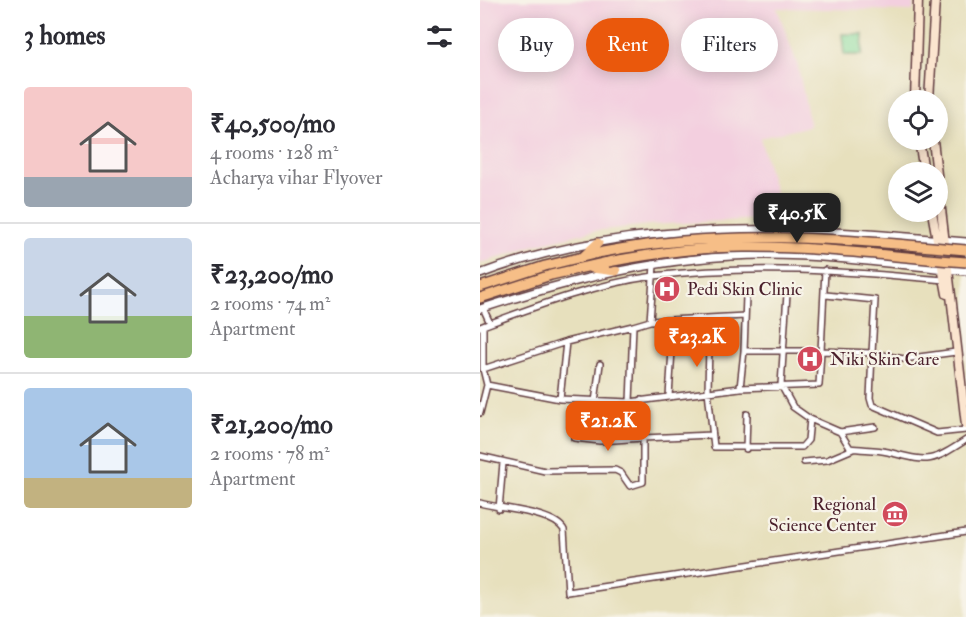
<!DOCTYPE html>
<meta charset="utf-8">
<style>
body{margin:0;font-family:"IM FELL Double Pica",serif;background:#f2f2f3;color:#2b2b33;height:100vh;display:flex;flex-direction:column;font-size:22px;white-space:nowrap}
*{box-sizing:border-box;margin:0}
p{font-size:20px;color:#7c7c81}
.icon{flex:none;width:33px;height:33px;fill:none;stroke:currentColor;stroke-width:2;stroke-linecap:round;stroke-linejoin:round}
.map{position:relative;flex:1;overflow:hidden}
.side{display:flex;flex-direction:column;background:#fff;width:480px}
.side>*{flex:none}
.guide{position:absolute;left:18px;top:18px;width:378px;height:54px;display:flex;gap:12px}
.buttons{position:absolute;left:408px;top:90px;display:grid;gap:12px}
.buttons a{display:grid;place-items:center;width:60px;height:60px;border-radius:50%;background:#fff;box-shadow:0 3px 15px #0003;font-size:30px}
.price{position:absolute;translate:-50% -51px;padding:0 14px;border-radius:12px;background:#ea580c;color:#fff;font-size:20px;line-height:39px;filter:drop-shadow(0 2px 3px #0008)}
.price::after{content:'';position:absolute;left:50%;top:36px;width:18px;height:14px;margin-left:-9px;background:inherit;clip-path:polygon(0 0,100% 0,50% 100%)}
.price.active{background:#222;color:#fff}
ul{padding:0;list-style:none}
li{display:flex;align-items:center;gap:18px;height:150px;padding:0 24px}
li+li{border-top:2px solid #e1e1e2}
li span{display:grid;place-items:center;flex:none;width:168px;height:120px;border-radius:6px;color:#555}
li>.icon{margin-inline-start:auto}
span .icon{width:72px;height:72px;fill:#fffc;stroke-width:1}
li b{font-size:26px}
h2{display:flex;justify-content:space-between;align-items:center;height:72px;padding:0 24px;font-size:26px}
.pill{padding:0 21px;border-radius:27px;background:#fff;box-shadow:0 3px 15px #0003;font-size:21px;line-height:54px}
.pill.active{background:#ea580c;color:#fff}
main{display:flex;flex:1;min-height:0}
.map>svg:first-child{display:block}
</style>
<main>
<section class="side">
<h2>3 homes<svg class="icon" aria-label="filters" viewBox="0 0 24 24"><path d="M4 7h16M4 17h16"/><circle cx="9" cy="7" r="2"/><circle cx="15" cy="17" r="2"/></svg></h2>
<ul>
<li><span style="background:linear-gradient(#f6c9c9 75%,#9aa5b1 0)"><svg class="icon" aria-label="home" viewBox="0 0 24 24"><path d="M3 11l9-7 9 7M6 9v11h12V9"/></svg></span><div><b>₹40,500/mo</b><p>4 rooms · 128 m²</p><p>Acharya vihar Flyover</p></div></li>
<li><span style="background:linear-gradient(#c9d6e8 65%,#8fb573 0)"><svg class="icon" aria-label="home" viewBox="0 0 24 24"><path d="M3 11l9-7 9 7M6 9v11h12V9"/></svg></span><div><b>₹23,200/mo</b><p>2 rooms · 74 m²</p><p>Apartment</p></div></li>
<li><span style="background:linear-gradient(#a9c7e8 75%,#c2b280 0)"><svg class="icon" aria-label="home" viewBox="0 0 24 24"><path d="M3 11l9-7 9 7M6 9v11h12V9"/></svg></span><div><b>₹21,200/mo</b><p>2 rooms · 78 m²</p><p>Apartment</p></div></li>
</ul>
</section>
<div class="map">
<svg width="486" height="617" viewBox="0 0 486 617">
<rect width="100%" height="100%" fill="#f7f3e8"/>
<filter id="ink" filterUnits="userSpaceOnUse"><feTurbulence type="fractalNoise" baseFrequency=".0167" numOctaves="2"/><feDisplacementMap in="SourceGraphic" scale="12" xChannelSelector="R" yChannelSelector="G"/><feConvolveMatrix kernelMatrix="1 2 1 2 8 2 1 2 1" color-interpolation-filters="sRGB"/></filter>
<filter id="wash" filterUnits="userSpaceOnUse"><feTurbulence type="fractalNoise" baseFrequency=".008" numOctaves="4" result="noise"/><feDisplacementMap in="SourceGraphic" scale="24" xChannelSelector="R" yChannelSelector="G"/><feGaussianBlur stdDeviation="1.35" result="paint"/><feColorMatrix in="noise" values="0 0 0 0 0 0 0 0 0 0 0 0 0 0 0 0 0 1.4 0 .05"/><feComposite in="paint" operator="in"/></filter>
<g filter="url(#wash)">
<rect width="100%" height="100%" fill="#e7e0bd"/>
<path fill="#f3cfdf" d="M 0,0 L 434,0 L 433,11 L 297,8 L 318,66 L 330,126 L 280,138 L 302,218 L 167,225 L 113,231 L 55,245 L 0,264 Z"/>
<path fill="#8adc9c" stroke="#6a7e64" stroke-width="1.5" d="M 362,34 L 383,34 L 382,55 L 364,55 Z"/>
</g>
<g filter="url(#ink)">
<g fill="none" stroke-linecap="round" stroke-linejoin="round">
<defs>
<path id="minor" d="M 307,294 L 301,385 L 313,407 L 330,419 L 360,432 L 395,427
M 266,296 L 264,351 L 341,351 L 345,270
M 3,308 L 10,323
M 170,321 L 265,316
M 0,327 C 57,306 114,284 174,276 C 271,264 367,271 464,280
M 229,344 L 228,391 L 234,447 L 322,447 L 328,440 L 330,419
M 476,352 L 424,359 L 392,353 L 390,398 L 392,405 L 457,433 L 486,430
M 3,369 L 86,342 L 153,326
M 7,385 L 80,399 L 150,402 L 260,388 L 264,351
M 260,388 L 339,385 L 341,351 L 392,353 L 395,300 L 346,295
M 189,396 L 194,320
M 80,399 L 86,342
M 161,400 L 163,438 L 232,435
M 115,402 L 120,364
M 150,402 L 153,326 L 170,321 L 174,265
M 0,413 L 7,385 L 3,369 L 3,326
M 360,432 L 370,448 C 383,450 395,449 408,452 C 449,462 449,464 486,440
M 266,449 L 267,414
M 0,456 L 65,471 L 135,470 L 141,473 L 150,486 L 163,482 L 163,438 L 120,441 L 94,438
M 324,462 L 347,460 L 373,449
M 0,503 C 20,509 75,512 84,530 L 88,592 L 486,532
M 19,509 L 23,463"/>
<path id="tertiary" d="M 0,274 C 156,215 323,227 486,242
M 0,309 C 92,279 188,255 286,255 C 352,255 420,265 486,271"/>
<path id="secondary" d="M 435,100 L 438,0
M 449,100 L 455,0
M 439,140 L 444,172
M 453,140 L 486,425
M 452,212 L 467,294"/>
<path id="trunk" d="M 104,256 L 118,243
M 112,268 L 136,271
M 0,287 L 65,266 L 123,252
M 0,298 L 71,275 L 128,262"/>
</defs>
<use href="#minor" stroke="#623c41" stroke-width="8"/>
<use href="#tertiary" stroke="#623c41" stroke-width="10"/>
<use href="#secondary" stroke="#623c41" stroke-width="11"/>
<use href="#trunk" stroke="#623c41" stroke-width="12"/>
<use href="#minor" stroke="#fff" stroke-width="5"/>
<use href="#tertiary" stroke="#fff" stroke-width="7"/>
<use href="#secondary" stroke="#fbe5cf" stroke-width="8"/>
<use href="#trunk" stroke="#f6be87" stroke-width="9"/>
<defs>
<path id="trunk-bridge" d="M 123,252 C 245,228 364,239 486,250
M 128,262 C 175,253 223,246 272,247 C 344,247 415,257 486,262"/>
</defs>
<use href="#trunk-bridge" stroke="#623c41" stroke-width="12" stroke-linecap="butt"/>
<use href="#trunk-bridge" stroke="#f6be87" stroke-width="9"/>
</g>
</g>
<defs>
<symbol id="hospital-disc" viewBox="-11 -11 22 22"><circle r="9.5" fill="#d1495b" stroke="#f7f3e8"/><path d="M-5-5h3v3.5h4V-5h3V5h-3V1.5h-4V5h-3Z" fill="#fff"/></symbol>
<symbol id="museum-disc" viewBox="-11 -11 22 22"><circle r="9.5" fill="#d1495b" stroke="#f7f3e8"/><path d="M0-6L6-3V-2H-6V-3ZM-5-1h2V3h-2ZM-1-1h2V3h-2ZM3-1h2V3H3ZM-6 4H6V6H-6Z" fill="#fff"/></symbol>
</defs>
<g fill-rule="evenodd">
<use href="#hospital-disc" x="172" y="274" width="30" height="30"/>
<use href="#hospital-disc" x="315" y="344" width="30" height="30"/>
<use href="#museum-disc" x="400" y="499" width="30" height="30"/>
</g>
<g text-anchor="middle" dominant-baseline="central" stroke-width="4.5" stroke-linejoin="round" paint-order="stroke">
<g font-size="18" fill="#4a1f2b" stroke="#f7f3e8" text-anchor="start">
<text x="207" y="289">Pedi Skin Clinic</text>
<text x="350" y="359">Niki Skin Care</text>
<text x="396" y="504" text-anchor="end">Regional<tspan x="396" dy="21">Science Center</tspan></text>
</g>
</g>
</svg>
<div class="buttons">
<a><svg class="icon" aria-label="locate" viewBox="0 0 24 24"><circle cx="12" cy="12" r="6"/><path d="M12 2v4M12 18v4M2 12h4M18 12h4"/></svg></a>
<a><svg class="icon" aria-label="layers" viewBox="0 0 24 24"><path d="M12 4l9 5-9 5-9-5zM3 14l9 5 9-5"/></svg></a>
</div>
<b class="price active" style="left:317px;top:244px">₹40.5K</b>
<b class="price" style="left:217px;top:368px">₹23.2K</b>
<b class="price" style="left:128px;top:452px">₹21.2K</b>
<div class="guide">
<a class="pill">Buy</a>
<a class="pill active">Rent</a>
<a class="pill">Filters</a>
</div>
</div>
</main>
